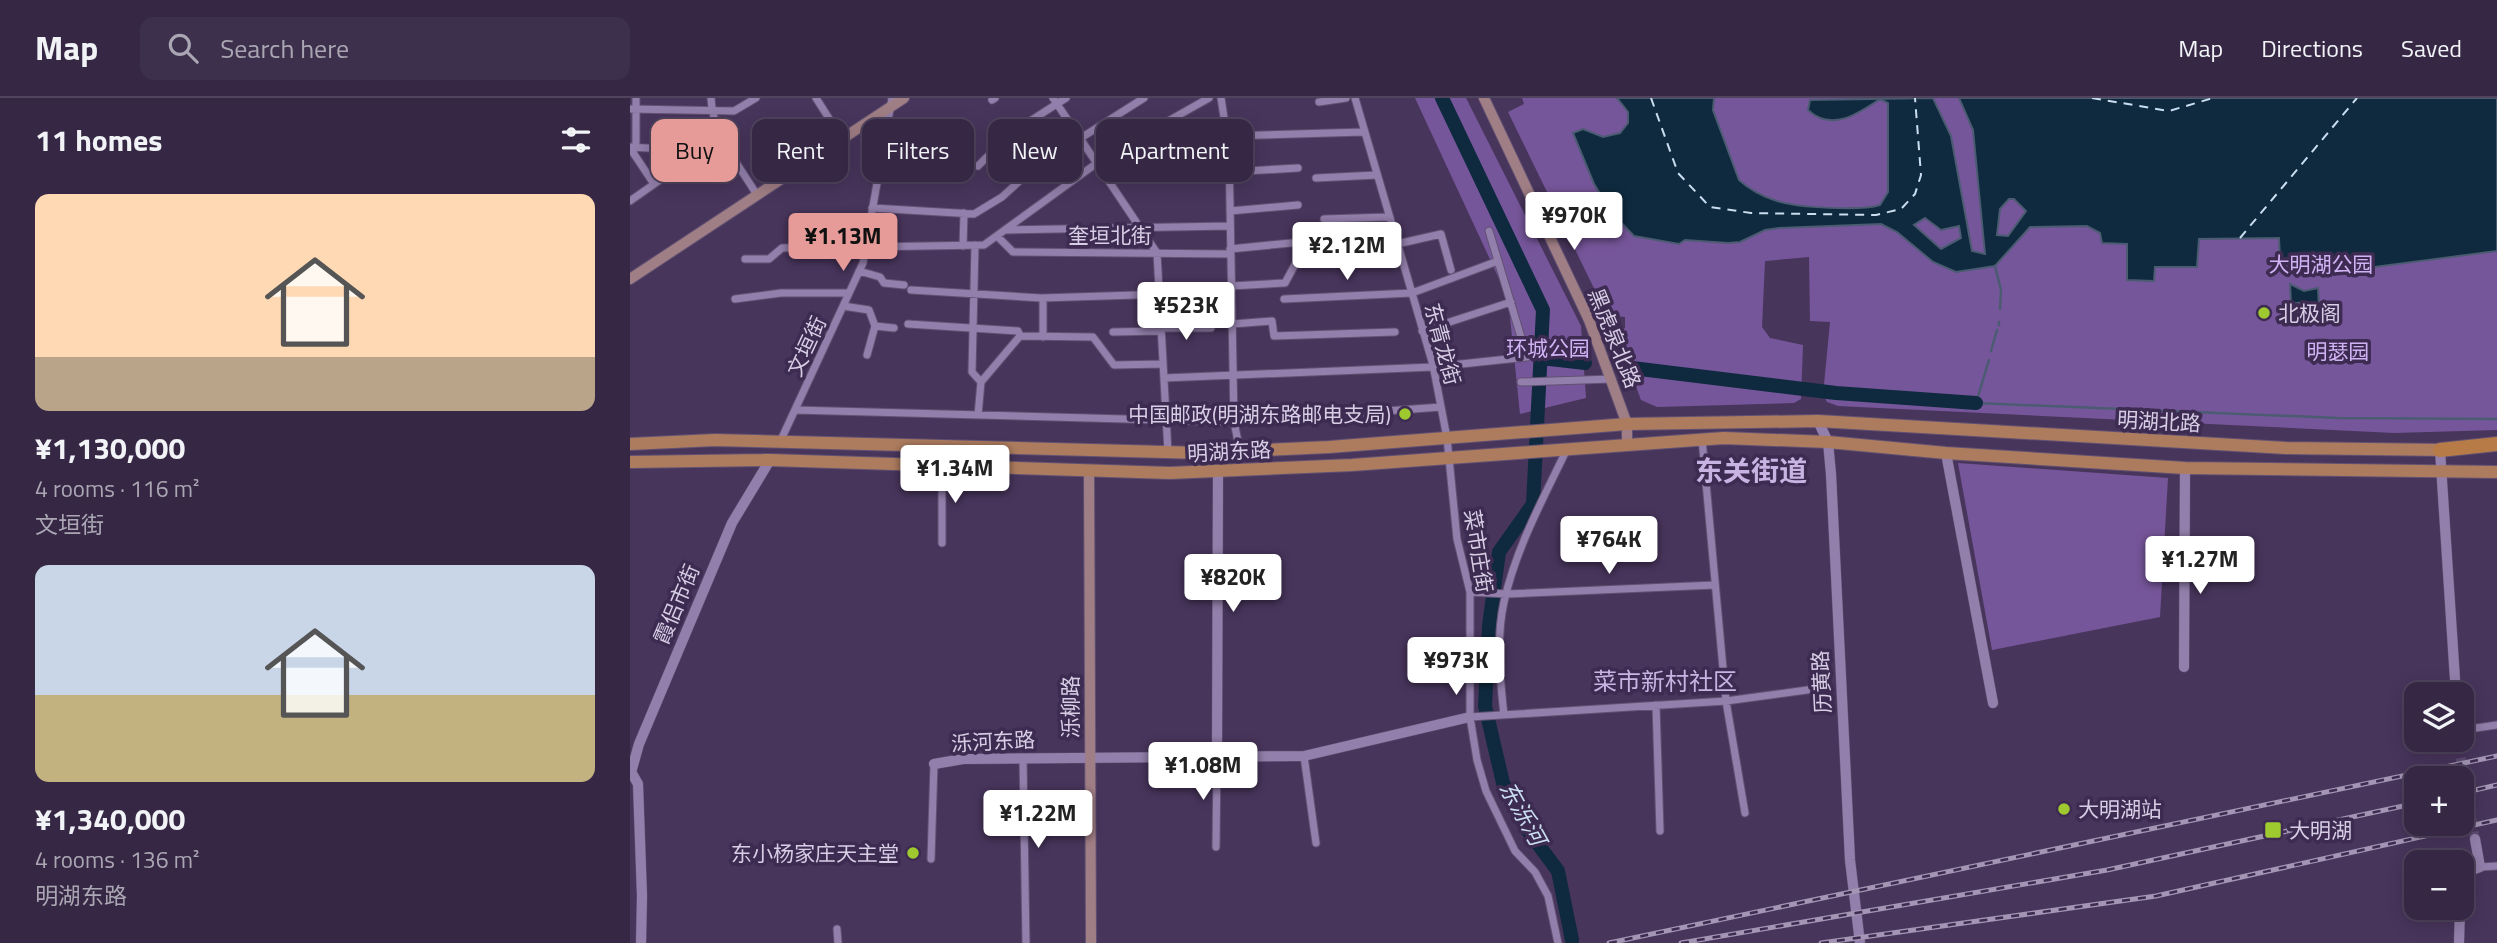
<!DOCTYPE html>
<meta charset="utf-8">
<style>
body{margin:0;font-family:"Titillium Web","Noto Sans SC",sans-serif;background:#3d304c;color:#f1f3f6;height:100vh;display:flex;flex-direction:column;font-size:26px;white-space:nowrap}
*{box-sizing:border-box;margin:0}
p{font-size:23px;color:#aaa6b3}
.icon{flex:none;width:38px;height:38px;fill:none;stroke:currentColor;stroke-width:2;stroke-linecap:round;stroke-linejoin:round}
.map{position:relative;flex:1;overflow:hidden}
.details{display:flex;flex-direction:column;background:#362845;width:630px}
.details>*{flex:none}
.hud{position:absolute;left:21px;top:21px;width:665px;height:63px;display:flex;gap:14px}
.fabs{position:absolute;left:1774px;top:584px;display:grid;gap:14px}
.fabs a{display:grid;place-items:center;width:70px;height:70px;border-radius:14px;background:#362845;box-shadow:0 4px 18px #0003,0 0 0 2px #50445e;font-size:35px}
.price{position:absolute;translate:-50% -60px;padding:0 16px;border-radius:7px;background:#fff;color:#222;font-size:23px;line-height:46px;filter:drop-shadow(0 2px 4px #0008)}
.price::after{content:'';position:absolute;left:50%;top:42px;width:21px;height:16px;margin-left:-10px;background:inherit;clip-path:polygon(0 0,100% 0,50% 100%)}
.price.active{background:#e69b98;color:#111}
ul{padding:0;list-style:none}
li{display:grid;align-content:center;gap:14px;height:371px;padding:0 35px}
li span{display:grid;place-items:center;height:217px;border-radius:14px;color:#555}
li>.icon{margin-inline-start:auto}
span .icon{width:126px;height:126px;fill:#fffc;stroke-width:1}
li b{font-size:30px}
h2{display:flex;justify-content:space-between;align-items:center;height:84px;padding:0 35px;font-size:30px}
.pill{padding:0 24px;border-radius:14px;background:#362845;box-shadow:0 4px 18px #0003,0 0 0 2px #50445e;font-size:24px;line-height:63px}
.pill.active{background:#e69b98;color:#111}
header{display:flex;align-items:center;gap:42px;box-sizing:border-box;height:98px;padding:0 35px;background:#362845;border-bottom:2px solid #50445e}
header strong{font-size:33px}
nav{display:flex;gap:38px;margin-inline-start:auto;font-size:24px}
.search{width:490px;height:63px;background:#3d304c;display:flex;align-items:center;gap:18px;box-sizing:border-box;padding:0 24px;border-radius:14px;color:#aaa6b3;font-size:26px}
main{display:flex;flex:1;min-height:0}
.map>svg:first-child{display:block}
</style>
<header>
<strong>Map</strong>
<div class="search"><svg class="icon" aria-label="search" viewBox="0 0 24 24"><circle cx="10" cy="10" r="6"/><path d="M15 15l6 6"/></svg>Search here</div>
<nav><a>Map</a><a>Directions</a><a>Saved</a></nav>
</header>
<main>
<section class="details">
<h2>11 homes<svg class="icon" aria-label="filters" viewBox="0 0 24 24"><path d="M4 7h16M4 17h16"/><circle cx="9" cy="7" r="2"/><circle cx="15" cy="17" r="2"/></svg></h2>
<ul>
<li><span style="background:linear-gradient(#ffd9b3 75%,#b9a48a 0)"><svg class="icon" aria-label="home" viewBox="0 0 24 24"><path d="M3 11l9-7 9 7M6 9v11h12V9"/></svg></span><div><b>¥1,130,000</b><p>4 rooms · 116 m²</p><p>文垣街</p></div></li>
<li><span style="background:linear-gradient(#c9d6e8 60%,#c2b280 0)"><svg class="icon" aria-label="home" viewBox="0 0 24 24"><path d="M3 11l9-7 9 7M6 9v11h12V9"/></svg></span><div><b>¥1,340,000</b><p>4 rooms · 136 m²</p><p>明湖东路</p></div></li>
</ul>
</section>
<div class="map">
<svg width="1867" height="845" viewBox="0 0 1867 845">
<rect width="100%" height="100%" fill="#48355c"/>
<path fill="#76569a" d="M 785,0 L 836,0 L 951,228 L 956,300 L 890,316 L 878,200 Z
M 892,0 L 1867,0 L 1867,332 L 1764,335 L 1208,308 L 1197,304 L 1193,297 L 1200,224 L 1180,223 L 1179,159 L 1135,163 L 1132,229 L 1140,240 L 1173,247 L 1171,301 L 1164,305 L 1027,309 L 1011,302 L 987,238 L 995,230 L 995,219 L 977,217 L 878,14 L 894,6 Z
M 1328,365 L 1538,380 L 1530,519 L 1362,552 Z"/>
<path fill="#0f2a3f" stroke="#4b5b71" stroke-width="2" fill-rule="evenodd" d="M 987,0 L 1084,0 L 1083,12 L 1109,82 C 1119,91 1134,99 1147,103 C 1168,110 1231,113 1250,107 L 1258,94 L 1258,5 L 1250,1 C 1228,16 1201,34 1178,12 L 1180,2 L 1303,0 L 1321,38 L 1342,153 L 1355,156 L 1343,32 L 1329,0 L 1867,0 L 1867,153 L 1683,177 L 1681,161 L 1650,161 L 1649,140 L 1569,141 L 1567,169 L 1525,169 L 1524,183 L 1497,182 L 1497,146 L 1472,145 L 1470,135 L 1457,128 L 1400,129 L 1365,168 L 1326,174 L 1303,164 L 1267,134 L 1251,126 L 1149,130 L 1135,132 L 1110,144 L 1098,145 L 1055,142 L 1049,146 L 1004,138 L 983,116 L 964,86 L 943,35 L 953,31 L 973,39 L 990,35 L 998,25 L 998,14 ZM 1379,101 L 1384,101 L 1396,113 L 1378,138 L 1367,137 L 1370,111 ZM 1295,120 L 1311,132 L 1329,128 L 1331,140 L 1311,151 L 1284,127 Z
M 1660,186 L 1674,193 L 1688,190 L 1689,208 L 1674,204 L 1661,206 Z"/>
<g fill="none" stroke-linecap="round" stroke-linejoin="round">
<path stroke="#4b5b71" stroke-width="2.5" d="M 1365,168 L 1371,192 L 1370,211
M 1369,227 L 1369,224
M 1361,253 L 1367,232
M 1359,262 L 1346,305 L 1708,320 L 1867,321"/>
<path stroke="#0f2a3f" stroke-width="14" d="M 812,0 L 913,212 L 903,406 L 869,454 L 859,528 L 855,608 L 873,685 L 896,730 L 928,773 L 942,842
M 911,260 L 955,265
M 994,269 L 1206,295 L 1346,305"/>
<path stroke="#cadeef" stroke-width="2" stroke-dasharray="9 7" stroke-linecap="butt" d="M 1021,0 L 1048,75 L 1080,109 L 1121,115 L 1246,117 L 1271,111 L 1285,96 L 1291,77 L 1285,0
M 1462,0 L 1539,13 L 1583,0
M 1610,140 L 1727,0"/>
<path stroke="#5d4c71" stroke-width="10" stroke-dasharray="10 5" stroke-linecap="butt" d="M 1828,645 L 1845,741"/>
<defs>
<path id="minor" d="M 6,0 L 6,50
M 81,0 C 82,36 109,67 127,97
M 186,0 L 212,41
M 423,0 L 527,155 L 538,354
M 591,0 L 599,52 L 604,324 L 610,353
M 725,0 L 803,267 L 817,340 L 827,441 L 840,494 L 840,619 L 847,662 L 856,693 L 885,753 L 905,774 L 918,798 L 928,845
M 362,2 L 365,0
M 689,4 L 716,0
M 0,11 L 104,13 L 126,0
M 597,38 L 734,34
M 0,49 L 52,52 L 57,63 L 0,103
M 0,50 L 24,86
M 348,68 L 380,36 L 436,0
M 250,69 L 317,70
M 599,74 L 668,70
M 686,80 L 747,77
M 242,110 L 344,116 L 372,99 L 405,69 L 514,0
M 600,113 L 668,107
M 694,121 L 759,119
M 377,132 L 600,128
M 367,138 L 383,154 L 601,156
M 767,146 L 811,136 L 821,172
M 345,147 L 342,274 L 351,284
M 333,148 L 334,115
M 236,149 L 354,147 L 478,57 L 579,0
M 600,151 L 661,145
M 115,161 L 139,161 L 152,150 L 195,148 L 207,139 L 237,138
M 229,173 L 250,179 L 254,185 L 274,187
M 601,188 L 655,185 L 668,161 L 770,157
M 281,192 L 411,200 L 601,194
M 413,200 L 413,239
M 105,201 L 151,195 L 219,195
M 654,201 L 782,195 L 868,163
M 213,208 L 239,212 L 245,228 L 264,230
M 278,226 L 388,233 L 390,238
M 602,226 L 642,223 L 644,238 L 765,234
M 531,230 L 581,230
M 792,233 L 881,204
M 483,234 L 531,233
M 237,257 L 245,228
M 534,280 L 803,269 L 897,259 L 859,133
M 891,284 L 982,281
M 165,312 L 604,324 L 811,309
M 348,317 L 351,284 L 390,238 L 463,239 L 484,267 L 533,266
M 1072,341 L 1096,603 L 1115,715
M 150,344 L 233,165 L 262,0
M 312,368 L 312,445
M 840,494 L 877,496 L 1085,487
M 1026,607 L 1030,733
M 874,617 C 870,581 866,540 874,504 C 886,450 913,401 937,351
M 840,619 L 1096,603 L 1199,589
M 1832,632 L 1867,627
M 674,658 L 686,745
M 393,660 L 396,845
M 586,749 L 587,659
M 301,761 L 304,666
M 1850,769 L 1867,768
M 207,831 L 208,845"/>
<path id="tertiary" d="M 1188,323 L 1198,344 L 1201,376 L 1220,762 L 1230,845
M 1810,352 L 1826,597
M 1316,355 L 1363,605
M 1554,569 L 1555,370
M 1828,642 L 1828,645
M 587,659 L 588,373
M 304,666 L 333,661 L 674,658 L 840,619
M 2,671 L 9,646 L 102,425 L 140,362
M 0,672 L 8,686 L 12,798 L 11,845
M 1832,780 L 1836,774 L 1850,769 L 1845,741
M 1829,845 L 1830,810"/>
<path id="secondary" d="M 854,0 L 959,222 L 997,326 L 997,345
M 0,181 L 274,0
M 459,373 L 461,845"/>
<path id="primary" d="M 0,346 L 85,342 L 572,355 L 699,349 L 997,326 L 1188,323 L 1656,350 L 1817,352
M 0,364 L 140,362 L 540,375 L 722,367 L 1094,340 L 1198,344 L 1316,355 L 1555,370 L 1867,374"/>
<path id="trunk" d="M 1810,352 L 1867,346"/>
</defs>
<use href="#minor" stroke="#615172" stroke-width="9"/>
<use href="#tertiary" stroke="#615172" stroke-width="11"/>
<use href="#secondary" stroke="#615172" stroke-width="12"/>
<use href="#primary" stroke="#615172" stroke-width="14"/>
<use href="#trunk" stroke="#615172" stroke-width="16"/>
<use href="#minor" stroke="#937fab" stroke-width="7"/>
<use href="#tertiary" stroke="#937fab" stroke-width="10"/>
<use href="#secondary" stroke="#a07e85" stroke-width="10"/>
<use href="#primary" stroke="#ad7c5f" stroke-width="12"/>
<use href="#trunk" stroke="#b67b46" stroke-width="14"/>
<defs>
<path id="rail" d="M 1832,695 L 1867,687
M 979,845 L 1867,658
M 1051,845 L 1477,772 L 1787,705
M 1191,845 L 1526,798 L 1867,722"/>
</defs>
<use href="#rail" stroke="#a395b3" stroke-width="5"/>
<use href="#rail" stroke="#3d2b51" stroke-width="2.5" stroke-dasharray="8" stroke-linecap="butt"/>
</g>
<g fill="#9eca2f" stroke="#3d2b51" stroke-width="2.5">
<circle cx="1634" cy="215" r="7"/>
<circle cx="775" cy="316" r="7"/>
<circle cx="1434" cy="711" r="7"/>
<rect x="1634" y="723" width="18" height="18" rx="3.5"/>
<circle cx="283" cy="755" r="7"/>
</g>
<g text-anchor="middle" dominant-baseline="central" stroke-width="7" stroke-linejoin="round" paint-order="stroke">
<g font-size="21" fill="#d7cde5" stroke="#3d2b51">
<text x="480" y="137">奎垣北街</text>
<text transform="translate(985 240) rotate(68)">黑虎泉北路</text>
<text transform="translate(813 246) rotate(75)">东青龙街</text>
<text transform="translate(176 248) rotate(-65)">文垣街</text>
<text transform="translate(1529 323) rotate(3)">明湖北路</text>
<text transform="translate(599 353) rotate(-3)">明湖东路</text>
<text transform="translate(849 453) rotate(81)">菜市庄街</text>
<text transform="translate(46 506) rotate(-67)">霞侣市街</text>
<text transform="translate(1191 584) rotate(-93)">历黄路</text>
<text transform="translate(440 609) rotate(-90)">泺柳路</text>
<text transform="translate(363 643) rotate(-3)">泺河东路</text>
</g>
<g font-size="21" fill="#d0b3f4" stroke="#3d2b51">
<text x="1691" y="166">大明湖公园</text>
<text x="918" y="250">环城公园</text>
<text x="1708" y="253">明瑟园</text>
</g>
<g font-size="21" fill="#d7cde5" stroke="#3d2b51" text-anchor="start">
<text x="1648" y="215">北极阁</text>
<text x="761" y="316" text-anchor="end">中国邮政(明湖东路邮电支局)</text>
<text x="1448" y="711">大明湖站</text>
<text x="1659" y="732">大明湖</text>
<text x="269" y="755" text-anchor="end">东小杨家庄天主堂</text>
</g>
<g font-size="23" font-style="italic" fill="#cadeef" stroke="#3d2b51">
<text transform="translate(893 715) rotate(61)">东泺河</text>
</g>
<g font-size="24" fill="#c8b3e2" stroke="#3d2b51">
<text x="1035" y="583">菜市新村社区</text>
</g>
<g font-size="28" font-weight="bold" fill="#c8b3e2" stroke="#3d2b51">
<text x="1121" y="372">东关街道</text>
</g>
</g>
</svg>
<div class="fabs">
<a><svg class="icon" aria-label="layers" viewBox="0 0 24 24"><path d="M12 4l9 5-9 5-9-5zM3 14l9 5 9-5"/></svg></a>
<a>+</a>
<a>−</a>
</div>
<b class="price" style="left:944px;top:154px">¥970K</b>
<b class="price active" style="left:213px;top:175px">¥1.13M</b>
<b class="price" style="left:717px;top:184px">¥2.12M</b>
<b class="price" style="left:556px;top:244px">¥523K</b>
<b class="price" style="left:325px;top:407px">¥1.34M</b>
<b class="price" style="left:979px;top:478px">¥764K</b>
<b class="price" style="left:1570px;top:498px">¥1.27M</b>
<b class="price" style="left:603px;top:516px">¥820K</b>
<b class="price" style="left:826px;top:599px">¥973K</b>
<b class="price" style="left:573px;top:704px">¥1.08M</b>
<b class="price" style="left:408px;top:752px">¥1.22M</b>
<div class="hud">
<a class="pill active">Buy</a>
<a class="pill">Rent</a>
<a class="pill">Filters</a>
<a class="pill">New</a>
<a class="pill">Apartment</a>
</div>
</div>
</main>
